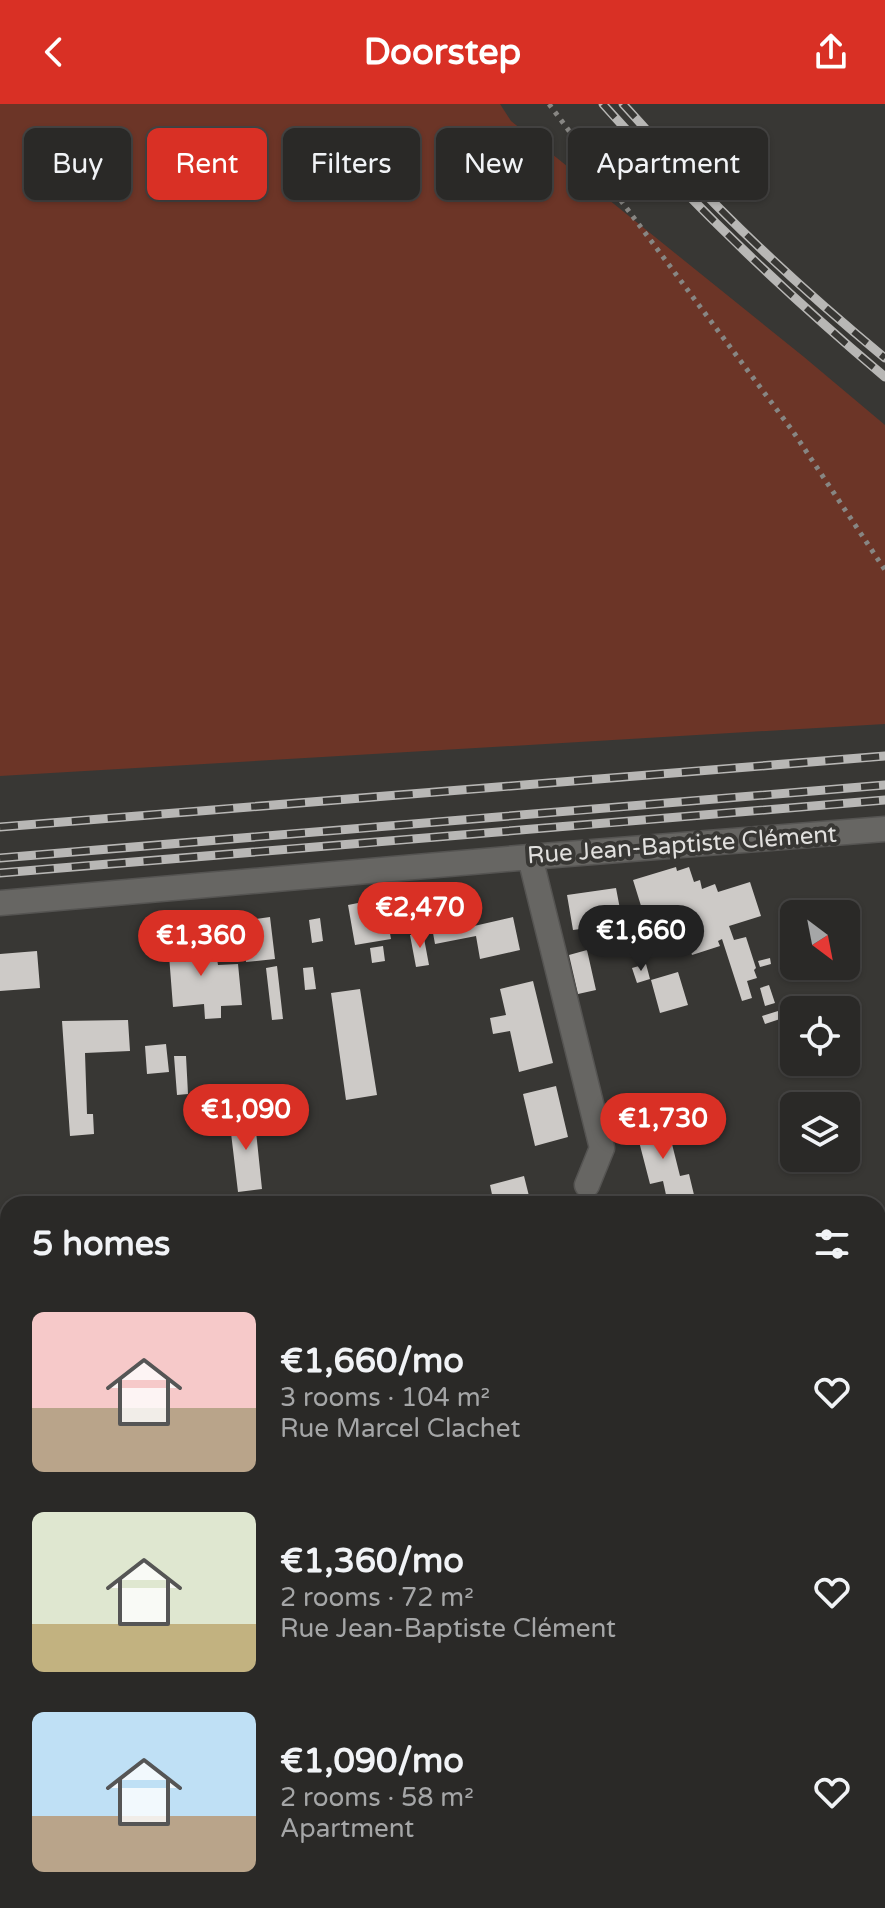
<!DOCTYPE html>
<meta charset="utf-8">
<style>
body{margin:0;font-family:"Varela Round",sans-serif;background:#32312f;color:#f1f3f6;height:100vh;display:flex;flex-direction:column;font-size:30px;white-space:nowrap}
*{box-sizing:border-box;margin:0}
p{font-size:26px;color:#a5a6a7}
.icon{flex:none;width:44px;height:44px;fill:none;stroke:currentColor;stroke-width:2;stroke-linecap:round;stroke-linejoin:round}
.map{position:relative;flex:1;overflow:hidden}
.sheet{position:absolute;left:0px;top:1092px;width:886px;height:712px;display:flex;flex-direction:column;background:#2a2927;border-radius:24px 24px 0 0;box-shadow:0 2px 6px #0004,0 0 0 2px #464544}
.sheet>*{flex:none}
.top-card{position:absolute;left:24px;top:24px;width:838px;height:72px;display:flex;gap:16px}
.needle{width:52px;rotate:148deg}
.buttons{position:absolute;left:780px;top:796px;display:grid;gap:16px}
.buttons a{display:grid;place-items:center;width:80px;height:80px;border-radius:12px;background:#2a2927;box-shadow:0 2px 6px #0004,0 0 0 2px #464544;font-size:40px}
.price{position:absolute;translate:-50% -68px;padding:0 18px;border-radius:28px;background:#d93025;color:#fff;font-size:26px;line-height:52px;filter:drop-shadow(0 2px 4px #0008)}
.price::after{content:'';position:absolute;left:50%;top:48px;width:24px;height:18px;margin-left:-12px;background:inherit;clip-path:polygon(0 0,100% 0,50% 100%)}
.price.current{background:#222;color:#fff}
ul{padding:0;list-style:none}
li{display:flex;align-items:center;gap:24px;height:200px;padding:0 32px}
li span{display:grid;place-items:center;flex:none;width:224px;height:160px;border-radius:12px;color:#555}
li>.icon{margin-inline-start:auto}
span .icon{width:96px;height:96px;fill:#fffc;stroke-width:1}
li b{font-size:34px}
h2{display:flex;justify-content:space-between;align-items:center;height:96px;padding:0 32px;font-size:34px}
.tag{padding:0 28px;border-radius:12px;background:#2a2927;box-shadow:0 2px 6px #0004,0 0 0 2px #464544;font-size:28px;line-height:72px}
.tag.current{background:#d93025;color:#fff}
header{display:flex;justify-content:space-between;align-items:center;height:104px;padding:0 32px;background:#d93025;color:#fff;font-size:36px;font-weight:700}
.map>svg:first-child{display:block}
</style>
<header><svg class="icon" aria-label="back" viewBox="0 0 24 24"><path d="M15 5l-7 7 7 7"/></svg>Doorstep<svg class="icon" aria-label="share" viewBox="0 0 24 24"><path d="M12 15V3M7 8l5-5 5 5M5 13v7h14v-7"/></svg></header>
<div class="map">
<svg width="885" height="1804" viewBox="0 0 885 1804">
<rect width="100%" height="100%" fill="#383734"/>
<path fill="#6c3527" d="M 0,0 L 500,0 L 511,17 L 804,253 L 885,321 L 885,620 L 0,672 Z
M 8,1311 L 8,1796 L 635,1796 L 636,1804 L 0,1804 L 0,1312 Z"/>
<path fill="#cdcac7" d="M 676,763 L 677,767 L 689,763 L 694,778 L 700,776 L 702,785 L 715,780 L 718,788 L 750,778 L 761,812 L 729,822 L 734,836 L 746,833 L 756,864 L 754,866 L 757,874 L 747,877 L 752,894 L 742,897 L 722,835 L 718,837 L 720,842 L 692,851 L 676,802 L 660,807 L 666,826 L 650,831 L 633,776 Z
M 616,784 L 623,821 L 615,822 L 616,832 L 604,835 L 602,822 L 573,826 L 567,791 Z
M 468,788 L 474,822 L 513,813 L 520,846 L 480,855 L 476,832 L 435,840 L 427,796 Z
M 383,794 L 387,810 L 391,809 L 394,823 L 389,824 L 391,835 L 355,841 L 348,801 Z
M 194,813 L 196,835 L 192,835 L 194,860 L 200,860 L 200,857 L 217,855 L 218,861 L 238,860 L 242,901 L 221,902 L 221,914 L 205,915 L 204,900 L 173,903 L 168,838 L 185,836 L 183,814 Z
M 270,813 L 275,855 L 246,858 L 241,817 Z
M 320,814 L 323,837 L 312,839 L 309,816 Z
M 846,820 L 850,820 L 855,855 L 846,856 Z
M 788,826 L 794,826 L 794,862 L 791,862 Z
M 423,829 L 429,861 L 416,863 L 410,831 Z
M 383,842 L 385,857 L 372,859 L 370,844 Z
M 587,846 L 596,886 L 578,890 L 569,851 Z
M 37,847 L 40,884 L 0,887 L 0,850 Z
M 770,854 L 771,860 L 760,863 L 758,857 Z
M 646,860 L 650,875 L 637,879 L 632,864 Z
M 277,862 L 283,915 L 272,916 L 266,864 Z
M 313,863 L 316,885 L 305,886 L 303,864 Z
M 678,868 L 688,901 L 660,909 L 651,876 Z
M 533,877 L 553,959 L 519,968 L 510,927 L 493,930 L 490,914 L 506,911 L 500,885 Z
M 769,881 L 775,899 L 765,902 L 760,884 Z
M 360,885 L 377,991 L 346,996 L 331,889 Z
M 778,907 L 780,915 L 765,920 L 762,912 Z
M 128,916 L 130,947 L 85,949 L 87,1010 L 93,1010 L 94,1030 L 70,1032 L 62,917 Z
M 166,940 L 169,968 L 147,970 L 145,942 Z
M 174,952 L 186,952 L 188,990 L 177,991 Z
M 556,982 L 568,1033 L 535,1042 L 523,990 Z
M 254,1008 L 262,1085 L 238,1088 L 229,1012 Z
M 669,1014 L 673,1032 L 670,1032 L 680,1072 L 689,1070 L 695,1095 L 670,1100 L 668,1100 L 663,1077 L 650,1080 L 635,1022 Z
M 524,1072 L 531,1100 L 494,1100 L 490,1081 Z"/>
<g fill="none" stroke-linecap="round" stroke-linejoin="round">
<defs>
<path id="minor" d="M 530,753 L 602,1044 L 587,1081
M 0,799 L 530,753 L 885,725"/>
</defs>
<use href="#minor" stroke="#555452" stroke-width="27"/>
<path stroke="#878683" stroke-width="5" stroke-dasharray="4 6" stroke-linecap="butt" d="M 549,0 L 792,326 L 885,466"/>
<use href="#minor" stroke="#676663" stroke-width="24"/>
<defs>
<path id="rail" d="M 603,0 C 690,98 784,188 885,273
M 623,0 C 655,35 686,71 720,105 C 772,157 828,207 885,254
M 0,723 L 885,652
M 0,754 L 885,681
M 0,769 L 885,696"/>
</defs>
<use href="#rail" stroke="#b8b7b5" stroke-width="9"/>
<use href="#rail" stroke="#383734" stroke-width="6" stroke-dasharray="18" stroke-linecap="butt"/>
</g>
<g text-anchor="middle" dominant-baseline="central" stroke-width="8" stroke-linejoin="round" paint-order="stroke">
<g font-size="24" fill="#e1e0de" stroke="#383734">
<text transform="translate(682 741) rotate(-4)">Rue Jean-Baptiste Clément</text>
</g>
</g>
</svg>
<div class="buttons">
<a><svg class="needle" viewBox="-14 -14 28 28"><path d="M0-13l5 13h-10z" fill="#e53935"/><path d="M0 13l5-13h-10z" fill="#a5a6a7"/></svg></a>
<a><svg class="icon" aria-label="locate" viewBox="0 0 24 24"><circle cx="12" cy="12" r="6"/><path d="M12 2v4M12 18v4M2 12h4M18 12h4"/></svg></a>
<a><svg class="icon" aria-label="layers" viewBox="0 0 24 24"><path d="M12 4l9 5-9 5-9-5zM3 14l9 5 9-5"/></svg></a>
</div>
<b class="price" style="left:420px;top:846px">€2,470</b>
<b class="price current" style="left:641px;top:869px">€1,660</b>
<b class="price" style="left:201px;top:874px">€1,360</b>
<b class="price" style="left:246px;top:1048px">€1,090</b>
<b class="price" style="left:663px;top:1057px">€1,730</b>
<div class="top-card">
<a class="tag">Buy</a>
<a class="tag current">Rent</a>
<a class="tag">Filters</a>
<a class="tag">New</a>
<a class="tag">Apartment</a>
</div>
<section class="sheet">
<h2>5 homes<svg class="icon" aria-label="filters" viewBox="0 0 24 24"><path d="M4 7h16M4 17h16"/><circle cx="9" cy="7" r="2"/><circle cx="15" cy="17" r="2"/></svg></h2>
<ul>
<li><span style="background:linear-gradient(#f6c9c9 60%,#b9a48a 0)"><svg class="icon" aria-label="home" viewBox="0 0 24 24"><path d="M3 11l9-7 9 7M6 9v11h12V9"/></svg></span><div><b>€1,660/mo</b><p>3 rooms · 104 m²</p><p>Rue Marcel Clachet</p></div><svg class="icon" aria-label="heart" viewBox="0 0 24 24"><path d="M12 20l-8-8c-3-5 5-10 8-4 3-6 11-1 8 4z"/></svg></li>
<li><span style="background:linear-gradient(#dfe7d0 70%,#c2b280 0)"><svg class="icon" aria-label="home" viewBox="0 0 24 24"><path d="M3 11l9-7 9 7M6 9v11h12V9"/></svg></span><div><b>€1,360/mo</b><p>2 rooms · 72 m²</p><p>Rue Jean-Baptiste Clément</p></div><svg class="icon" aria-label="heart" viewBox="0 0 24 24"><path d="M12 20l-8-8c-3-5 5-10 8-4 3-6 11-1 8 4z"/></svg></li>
<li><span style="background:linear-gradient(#bfe0f5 65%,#b9a48a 0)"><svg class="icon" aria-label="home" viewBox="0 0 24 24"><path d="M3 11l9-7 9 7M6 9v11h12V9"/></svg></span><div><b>€1,090/mo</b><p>2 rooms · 58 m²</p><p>Apartment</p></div><svg class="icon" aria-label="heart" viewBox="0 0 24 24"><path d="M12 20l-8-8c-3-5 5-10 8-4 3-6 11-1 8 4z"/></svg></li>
</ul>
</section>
</div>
